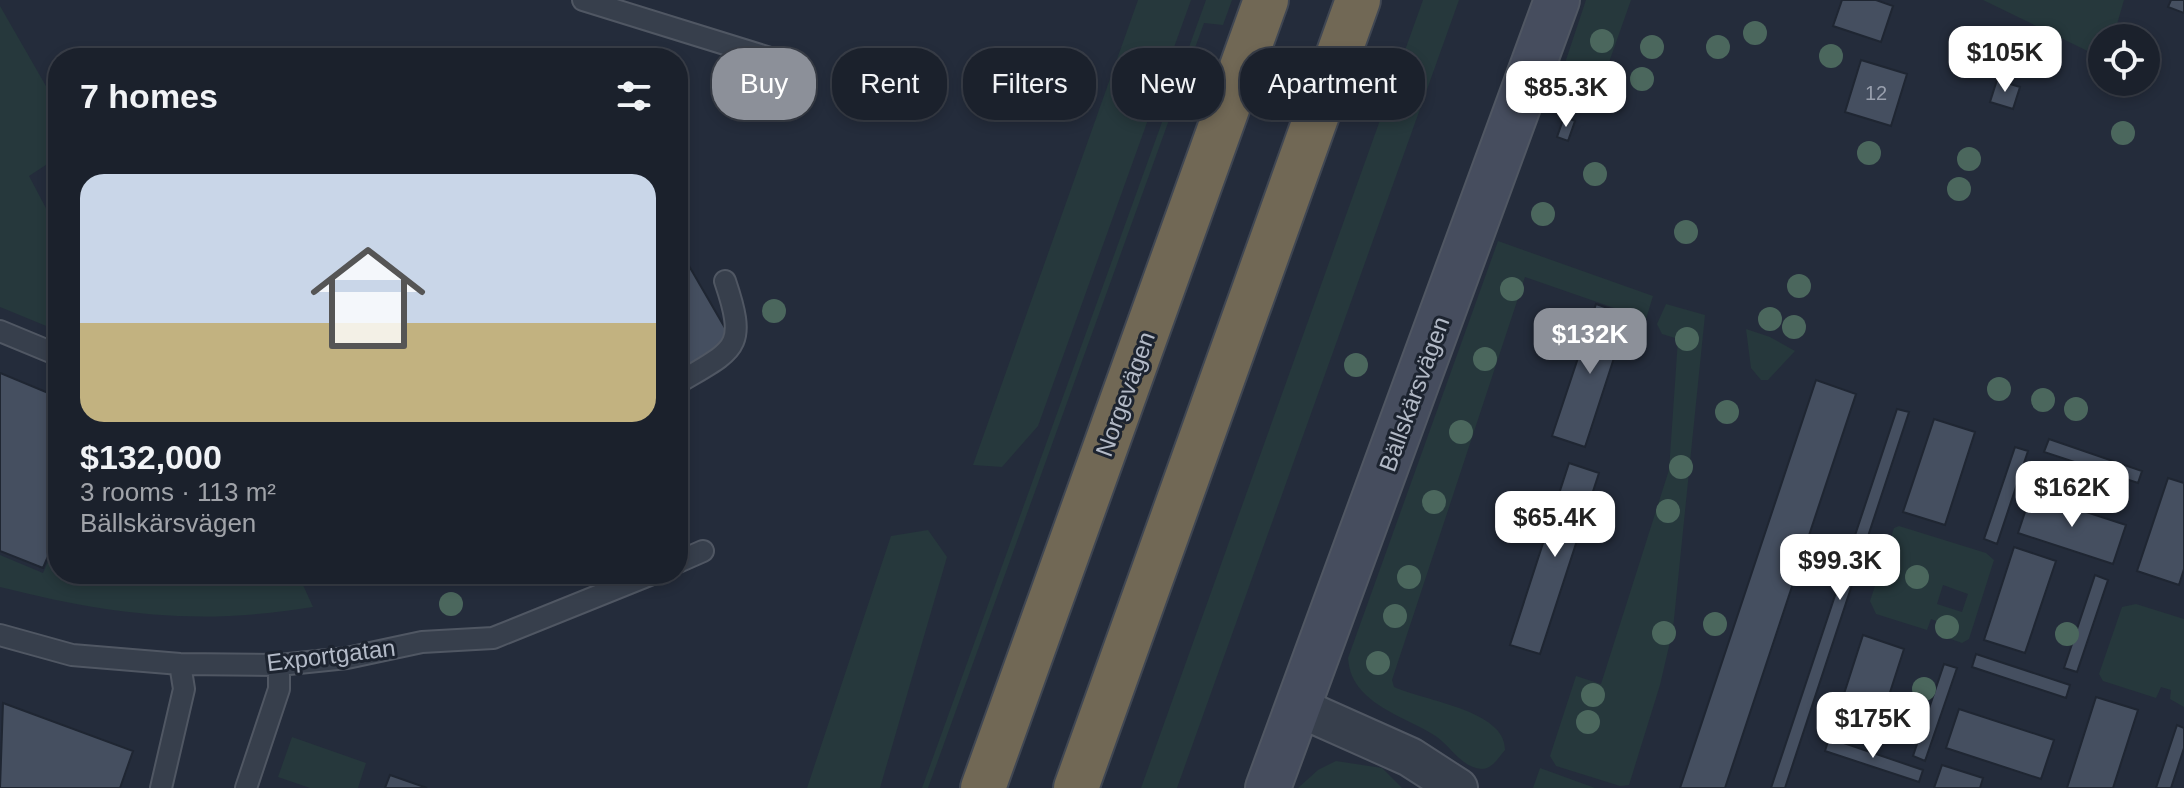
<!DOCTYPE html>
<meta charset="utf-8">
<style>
body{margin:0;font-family:Arial,sans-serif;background:#282e38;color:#f1f3f6;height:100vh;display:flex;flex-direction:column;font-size:30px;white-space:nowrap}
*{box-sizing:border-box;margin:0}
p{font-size:26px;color:#a0a3a9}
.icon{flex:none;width:44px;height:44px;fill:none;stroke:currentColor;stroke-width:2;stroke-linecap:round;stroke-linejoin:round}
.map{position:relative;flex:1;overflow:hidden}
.side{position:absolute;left:48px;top:48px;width:640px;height:536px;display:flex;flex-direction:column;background:#1b212c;border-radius:32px;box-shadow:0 4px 12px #0003,0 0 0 2px #393e48}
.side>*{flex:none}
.top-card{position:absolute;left:712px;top:48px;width:760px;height:72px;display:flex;gap:16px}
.tools{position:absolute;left:2088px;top:24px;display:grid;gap:16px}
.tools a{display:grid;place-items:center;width:72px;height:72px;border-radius:50%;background:#1b212c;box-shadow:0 4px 12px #0003,0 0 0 2px #393e48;font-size:40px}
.price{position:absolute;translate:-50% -68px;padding:0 18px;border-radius:16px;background:#fff;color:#222;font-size:26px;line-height:52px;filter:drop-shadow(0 2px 4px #0008)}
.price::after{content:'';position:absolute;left:50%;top:48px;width:24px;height:18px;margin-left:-12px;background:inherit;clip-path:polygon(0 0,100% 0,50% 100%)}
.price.selected{background:#8c9099;color:#fff}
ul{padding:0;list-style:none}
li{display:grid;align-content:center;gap:16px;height:424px;padding:0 32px}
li+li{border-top:2px solid #393e48}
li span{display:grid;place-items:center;height:248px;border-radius:24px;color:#555}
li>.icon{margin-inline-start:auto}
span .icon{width:144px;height:144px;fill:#fffc;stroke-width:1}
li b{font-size:34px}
h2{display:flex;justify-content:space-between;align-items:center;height:96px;padding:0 32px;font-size:34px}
.pill{padding:0 28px;border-radius:32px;background:#1b212c;box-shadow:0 4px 12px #0003,0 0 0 2px #393e48;font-size:28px;line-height:72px}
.pill.selected{background:#8c9099;color:#fff}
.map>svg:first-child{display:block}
</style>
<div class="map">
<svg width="2184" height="788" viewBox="0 0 2184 788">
<rect width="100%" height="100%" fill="#242c3b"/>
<path fill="#26383c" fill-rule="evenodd" d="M 1138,0 L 1191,0 L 1038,426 L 1002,467 L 973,465 Z
M 1206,0 L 1232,0 L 1223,25 L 1204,23 L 928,788 L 922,788 Z
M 1423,0 L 1459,0 L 1177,788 L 1141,788 Z
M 1586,0 L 1631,0 L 1607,68 L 1565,75 L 1562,72 Z
M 1983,0 L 2124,0 L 2113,38 L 2102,38 L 2102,58 Z
M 0,6 L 58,107 L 58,157 L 29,176 L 58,231 L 56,330 L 0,307 Z
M 1498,241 L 1653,296 L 1646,319 L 1525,277 L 1392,680 L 1394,687 C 1424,701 1506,710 1505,750 C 1499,757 1492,769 1482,769 C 1462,768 1451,747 1437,737 C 1413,721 1381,712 1362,691 C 1353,681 1349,671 1348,658 Z
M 1666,304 L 1705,315 L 1673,629 L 1660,685 L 1629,785 L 1620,786 L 1556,766 L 1550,756 L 1576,676 L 1601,684 L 1669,470 L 1678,339 L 1662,334 L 1657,324 Z
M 1746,329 L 1770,337 L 1795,351 L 1768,380 L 1761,380 L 1751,368 Z
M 1899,526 L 1986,553 L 1994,560 L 1969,639 L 1962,643 L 1940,635 L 1939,622 L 1931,619 L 1927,630 L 1876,614 L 1870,601 L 1894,528 ZM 1943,585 L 1968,594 L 1962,612 L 1937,604 Z
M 928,530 L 947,557 L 880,788 L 807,788 L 891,536 Z
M 58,539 L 58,574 L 298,574 L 313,607 C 198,626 112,615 0,587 L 0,555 L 43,573 Z
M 2136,604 L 2184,619 L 2184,707 L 2170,699 L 2171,690 L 2161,687 L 2156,698 L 2103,681 L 2099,674 L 2122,607 Z
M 292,737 L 366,763 L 358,788 L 310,788 L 278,777 Z
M 1336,761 L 1382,768 L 1402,788 L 1298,788 L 1318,770 Z
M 1540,768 L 1595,788 L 1533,788 Z"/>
<path fill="#454f60" stroke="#1f2632" stroke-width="2" d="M 1842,0 L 1876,0 L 1893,6 L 1881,42 L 1833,26 Z
M 2171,0 L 2184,0 L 2184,13 L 2168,7 Z
M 1861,60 L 1907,74 L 1891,126 L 1845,112 Z
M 1997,80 L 2020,87 L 2013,109 L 1990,102 Z
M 1564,117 L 1575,121 L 1568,141 L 1557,137 Z
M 678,247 L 732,340 L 678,371 Z
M 1596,304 L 1628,315 L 1585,447 L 1552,436 Z
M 0,373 L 58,397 L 58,533 L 43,568 L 0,551 Z
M 1816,380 L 1856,394 L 1725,788 L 1680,788 Z
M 1897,409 L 1909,412 L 1785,788 L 1771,788 Z
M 1934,419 L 1975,432 L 1945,525 L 1903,512 Z
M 2049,439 L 2142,471 L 2138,483 L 2044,452 Z
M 2015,447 L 2028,451 L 1997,544 L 1984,539 Z
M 1569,463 L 1599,473 L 1540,654 L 1510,645 Z
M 2168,478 L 2184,483 L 2184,569 L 2179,585 L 2137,571 Z
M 2031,494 L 2126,525 L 2113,564 L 2018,533 Z
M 2014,547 L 2056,561 L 2025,653 L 1984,640 Z
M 2095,575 L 2108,580 L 2077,672 L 2064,668 Z
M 1863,635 L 1904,649 L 1874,742 L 1833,728 Z
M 1976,654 L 2070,685 L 2066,698 L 1972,667 Z
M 1944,664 L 1957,668 L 1925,761 L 1913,756 Z
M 2096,697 L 2138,710 L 2113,788 L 2067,788 Z
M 3,703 L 133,751 L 120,788 L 0,788 Z
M 1959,709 L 2054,740 L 2041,779 L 1946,748 Z
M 2177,725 L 2184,728 L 2184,748 L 2171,788 L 2156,788 Z
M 1829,738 L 1923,770 L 1919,782 L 1825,751 Z
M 1942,765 L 1983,778 L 1980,788 L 1934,788 Z
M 390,775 L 427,788 L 385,788 Z"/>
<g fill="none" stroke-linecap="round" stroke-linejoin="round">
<defs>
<path id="lane" d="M 583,0 L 770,58
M 0,331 L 58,355
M 678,383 C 735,349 748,349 725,281
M 678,562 L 703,551
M 326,574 L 354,574
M 0,635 L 72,655 L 180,664 L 279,665 L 347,658 L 422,642 L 493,638 L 652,574
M 161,788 L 184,689 L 180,664
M 246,788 L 279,689 L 279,665"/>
<path id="street" d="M 1298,707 L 1410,757 L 1458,788"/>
<path id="secondary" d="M 1268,788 L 1557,0"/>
<path id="highway" d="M 983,788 L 1266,0
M 1076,788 L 1358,0"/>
</defs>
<use href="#lane" stroke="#505763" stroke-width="24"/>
<use href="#street" stroke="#505763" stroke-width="42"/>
<use href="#secondary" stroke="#505763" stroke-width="48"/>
<use href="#highway" stroke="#404753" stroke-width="48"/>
<use href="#lane" stroke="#373f4c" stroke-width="20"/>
<use href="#street" stroke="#373f4c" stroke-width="38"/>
<use href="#secondary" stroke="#464d5e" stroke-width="44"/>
<use href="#highway" stroke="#716855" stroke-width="44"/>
</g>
<g fill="#4b675d">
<circle cx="1755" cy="33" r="12"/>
<circle cx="1602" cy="41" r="12"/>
<circle cx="1652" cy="47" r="12"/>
<circle cx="1718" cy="47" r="12"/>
<circle cx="1831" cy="56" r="12"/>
<circle cx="1642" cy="79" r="12"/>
<circle cx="924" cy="92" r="12"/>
<circle cx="1583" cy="99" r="12"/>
<circle cx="2123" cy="133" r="12"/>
<circle cx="1869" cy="153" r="12"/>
<circle cx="1969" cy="159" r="12"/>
<circle cx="1595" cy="174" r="12"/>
<circle cx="1959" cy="189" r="12"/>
<circle cx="1543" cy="214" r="12"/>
<circle cx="1686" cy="232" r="12"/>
<circle cx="1799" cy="286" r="12"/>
<circle cx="1512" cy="289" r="12"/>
<circle cx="774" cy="311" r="12"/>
<circle cx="1770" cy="319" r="12"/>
<circle cx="1794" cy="327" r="12"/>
<circle cx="1687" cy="339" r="12"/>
<circle cx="1485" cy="359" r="12"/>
<circle cx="1356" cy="365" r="12"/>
<circle cx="1999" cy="389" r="12"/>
<circle cx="2043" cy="400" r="12"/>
<circle cx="2076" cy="409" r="12"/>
<circle cx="1727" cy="412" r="12"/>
<circle cx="1461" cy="432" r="12"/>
<circle cx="1681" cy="467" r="12"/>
<circle cx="1434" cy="502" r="12"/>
<circle cx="1668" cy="511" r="12"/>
<circle cx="1409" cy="577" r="12"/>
<circle cx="1917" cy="577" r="12"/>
<circle cx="451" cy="604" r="12"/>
<circle cx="1395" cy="616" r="12"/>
<circle cx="1715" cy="624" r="12"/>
<circle cx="1947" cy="627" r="12"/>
<circle cx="1664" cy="633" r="12"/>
<circle cx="2067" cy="634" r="12"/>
<circle cx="1378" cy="663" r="12"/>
<circle cx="1924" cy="689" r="12"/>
<circle cx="1593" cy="695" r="12"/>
<circle cx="1588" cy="722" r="12"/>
</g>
<g text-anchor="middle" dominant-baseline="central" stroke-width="6" stroke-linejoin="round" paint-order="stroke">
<g font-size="20" fill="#989fad">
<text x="1876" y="93">12</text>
</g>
<g font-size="24" fill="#b3bac7" stroke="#1d2430">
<text transform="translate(1125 394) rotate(-70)">Norgevägen</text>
<text transform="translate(1414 394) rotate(-70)">Bällskärsvägen</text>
<text transform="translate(331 655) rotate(-7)">Exportgatan</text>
</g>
</g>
</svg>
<div class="tools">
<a><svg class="icon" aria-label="locate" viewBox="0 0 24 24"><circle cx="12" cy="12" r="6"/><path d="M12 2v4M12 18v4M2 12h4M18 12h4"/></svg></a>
</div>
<b class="price" style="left:2005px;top:94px">$105K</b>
<b class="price" style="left:1566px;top:129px">$85.3K</b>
<b class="price selected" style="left:1590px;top:376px">$132K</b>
<b class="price" style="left:2072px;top:529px">$162K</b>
<b class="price" style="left:1555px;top:559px">$65.4K</b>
<b class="price" style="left:1840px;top:602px">$99.3K</b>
<b class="price" style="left:1873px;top:760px">$175K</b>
<div class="top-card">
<a class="pill selected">Buy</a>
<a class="pill">Rent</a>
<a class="pill">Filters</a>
<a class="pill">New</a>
<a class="pill">Apartment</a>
</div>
<section class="side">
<h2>7 homes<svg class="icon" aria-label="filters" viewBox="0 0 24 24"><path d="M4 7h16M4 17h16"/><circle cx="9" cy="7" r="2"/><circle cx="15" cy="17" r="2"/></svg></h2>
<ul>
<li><span style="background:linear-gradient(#c9d6e8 60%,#c2b280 0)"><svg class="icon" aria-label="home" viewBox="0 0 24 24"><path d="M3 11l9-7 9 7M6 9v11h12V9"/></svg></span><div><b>$132,000</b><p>3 rooms · 113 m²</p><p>Bällskärsvägen</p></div></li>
</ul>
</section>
</div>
